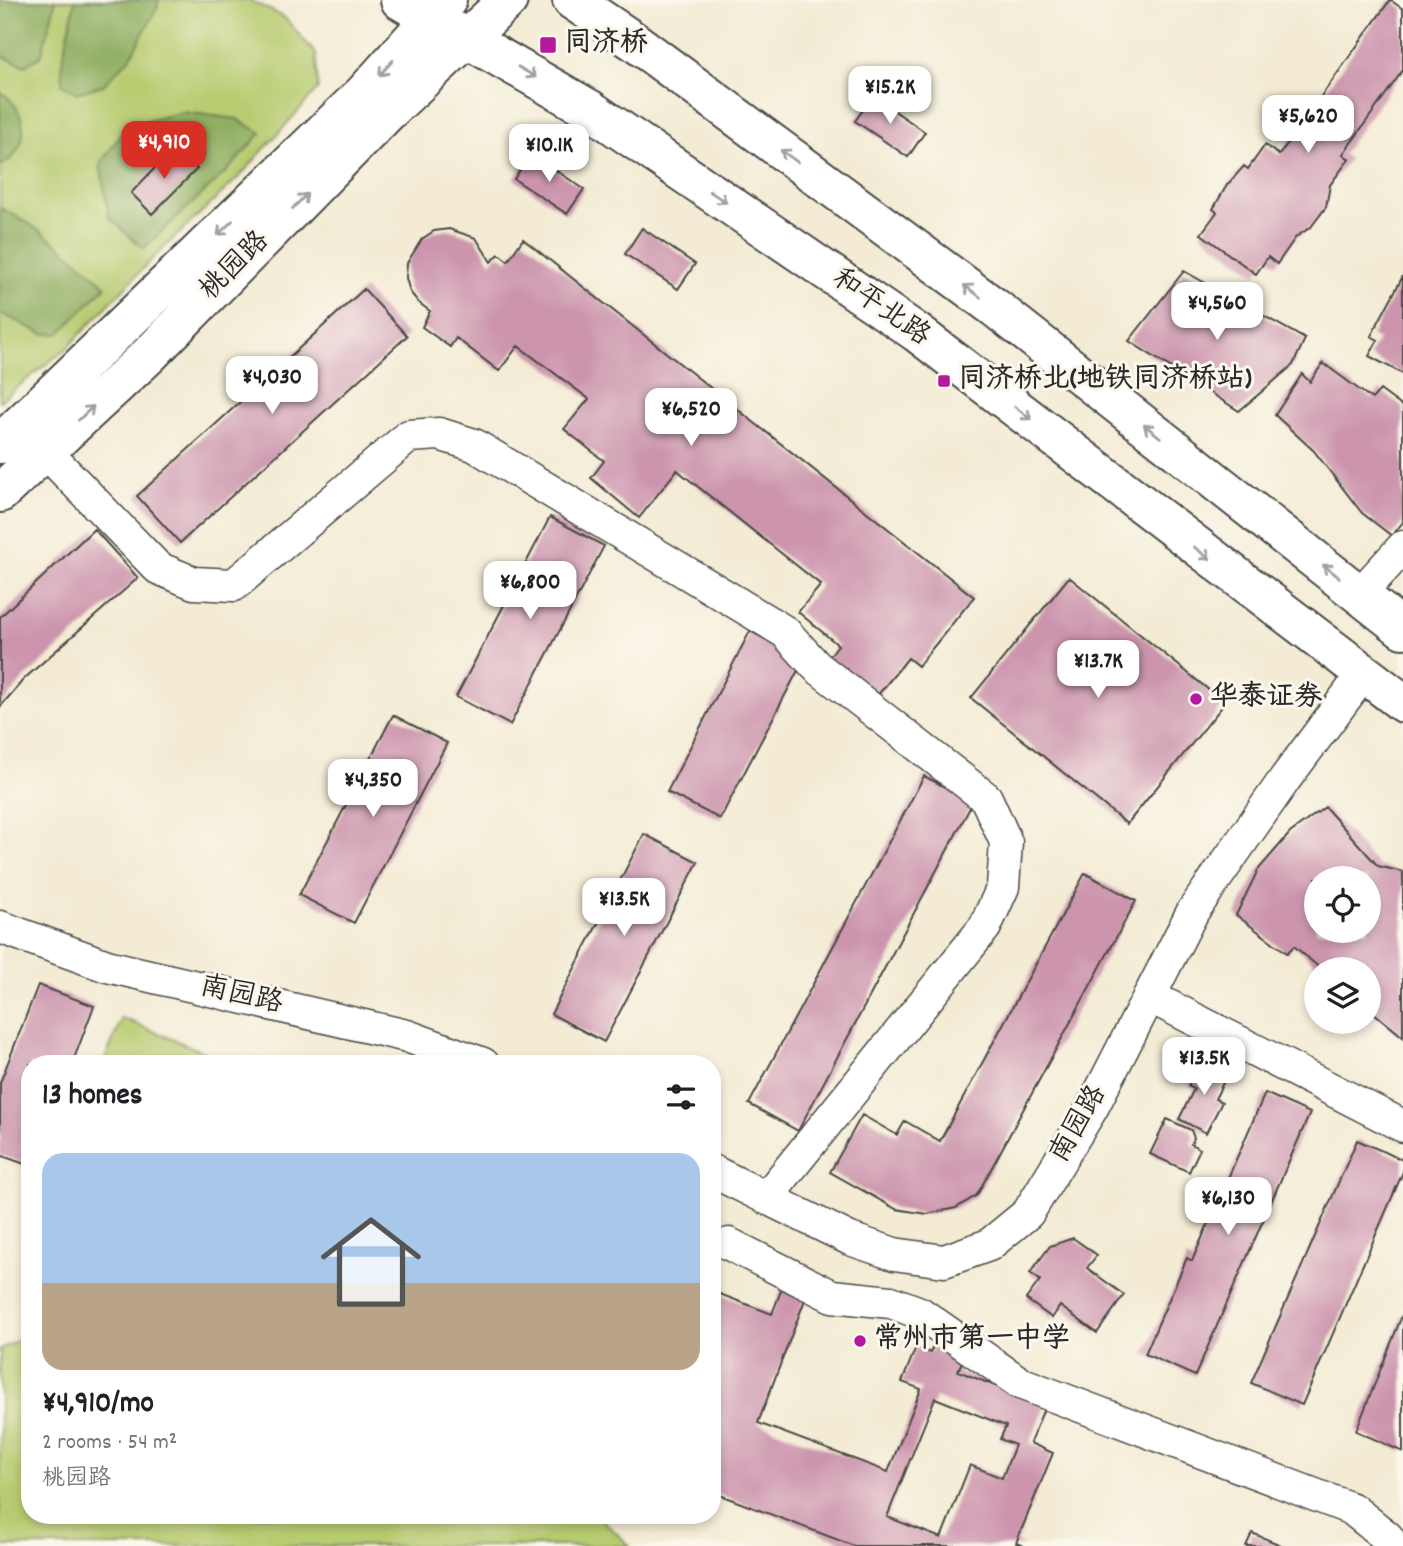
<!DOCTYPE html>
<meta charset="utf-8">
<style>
body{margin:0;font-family:Dekko,"LXGW WenKai TC",sans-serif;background:#f2f2f2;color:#202124;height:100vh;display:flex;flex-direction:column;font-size:26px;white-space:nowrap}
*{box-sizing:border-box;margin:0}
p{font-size:23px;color:#757577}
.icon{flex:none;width:38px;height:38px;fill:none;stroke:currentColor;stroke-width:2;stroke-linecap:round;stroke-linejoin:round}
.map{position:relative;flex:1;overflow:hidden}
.sheet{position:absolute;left:21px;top:1055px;width:700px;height:469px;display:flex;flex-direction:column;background:#fff;border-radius:28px;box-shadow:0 4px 10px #0003}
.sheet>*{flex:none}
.buttons{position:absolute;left:1304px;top:866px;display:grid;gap:14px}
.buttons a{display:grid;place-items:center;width:77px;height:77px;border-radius:50%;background:#fff;box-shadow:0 4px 10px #0003;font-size:35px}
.price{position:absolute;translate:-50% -60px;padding:0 16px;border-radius:14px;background:#fff;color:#222;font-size:23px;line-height:46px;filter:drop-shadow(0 2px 4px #0008)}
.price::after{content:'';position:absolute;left:50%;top:42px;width:21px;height:16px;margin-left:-10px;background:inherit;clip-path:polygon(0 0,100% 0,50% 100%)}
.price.active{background:#d93025;color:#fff}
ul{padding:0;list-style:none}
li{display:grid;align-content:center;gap:14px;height:371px;padding:0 21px}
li+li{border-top:2px solid #e0e0e0}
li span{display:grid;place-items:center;height:217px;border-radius:21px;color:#555}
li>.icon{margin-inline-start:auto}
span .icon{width:126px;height:126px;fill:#fffc;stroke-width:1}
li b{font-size:30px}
h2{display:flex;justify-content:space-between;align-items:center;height:84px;padding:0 21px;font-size:30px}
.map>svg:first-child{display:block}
</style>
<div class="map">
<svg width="1403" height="1546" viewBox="0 0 1403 1546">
<rect width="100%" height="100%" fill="#fbf7ec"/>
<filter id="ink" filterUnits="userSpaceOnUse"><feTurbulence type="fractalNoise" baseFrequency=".0143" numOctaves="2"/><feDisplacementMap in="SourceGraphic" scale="14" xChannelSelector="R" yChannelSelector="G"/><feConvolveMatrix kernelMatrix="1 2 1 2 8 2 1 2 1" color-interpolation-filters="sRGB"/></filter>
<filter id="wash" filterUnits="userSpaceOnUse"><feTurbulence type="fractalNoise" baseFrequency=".00686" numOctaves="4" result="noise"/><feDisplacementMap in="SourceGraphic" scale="28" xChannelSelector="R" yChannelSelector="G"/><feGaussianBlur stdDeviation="1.57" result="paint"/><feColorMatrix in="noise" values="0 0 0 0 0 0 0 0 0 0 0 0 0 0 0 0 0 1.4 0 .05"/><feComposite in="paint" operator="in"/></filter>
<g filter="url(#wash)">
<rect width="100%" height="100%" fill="#f3ebd4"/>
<path fill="#b7cb6f" stroke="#717b4d" stroke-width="2" d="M 0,0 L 249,0 L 284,17 L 316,54 L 318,89 L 240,176 L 153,258 L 68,347 L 0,401 Z
M 122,1018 L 232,1064 L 103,1064 Z
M 30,1334 L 30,1516 L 598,1516 L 630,1546 L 0,1546 L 0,1349 Z"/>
<path fill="#91af62" stroke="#5e6d46" stroke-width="2" d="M 0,0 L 56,0 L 41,56 L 25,66 L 0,55 Z
M 75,0 L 158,0 L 158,6 L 130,58 L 103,85 L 77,93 L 62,84 L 62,64 Z
M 0,92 C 29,108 32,151 0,166 Z
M 183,112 L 237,119 L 261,133 L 229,169 L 143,249 L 109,217 L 100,164 L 127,126 Z
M 0,208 C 40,226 73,257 106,286 L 59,334 L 43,334 L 0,313 Z"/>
<g id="blocks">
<path fill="#cc95ad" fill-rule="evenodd" d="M 1390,0 L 1403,9 L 1403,70 L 1343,154 L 1349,159 L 1330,185 L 1326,207 L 1311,227 L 1296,237 L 1277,264 L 1268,257 L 1256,274 L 1201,234 L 1217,212 L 1213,209 L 1227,185 L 1244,166 L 1248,169 L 1265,145 L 1279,155 Z
M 873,96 L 925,132 L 908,157 L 855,121 Z
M 175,147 L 197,169 L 152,214 L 131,193 Z
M 531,154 L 584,189 L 567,214 L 514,179 Z
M 642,228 L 695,264 L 678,289 L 625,254 Z
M 449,229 L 476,238 L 491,262 L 499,254 L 508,261 L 523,239 L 974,597 L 918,666 L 908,658 L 873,701 L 825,662 L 838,645 L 798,612 L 821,585 L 677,470 L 639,518 L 591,478 L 604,461 L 564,429 L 589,399 L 518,346 L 499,371 L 456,338 L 450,347 L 422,327 L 430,311 L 419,303 L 410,292 L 406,278 L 407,263 L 422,239 L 434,231 Z
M 1184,271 L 1305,339 L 1293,365 L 1239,411 L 1129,341 Z
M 1403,276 L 1403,374 L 1369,356 L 1378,340 L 1371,336 Z
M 364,289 L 407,336 L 180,543 L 137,496 Z
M 1323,363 L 1372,399 L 1380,390 L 1403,407 L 1403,522 L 1392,536 L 1362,513 L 1314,451 L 1275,415 L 1302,374 L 1310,382 Z
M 550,517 L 604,546 L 510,725 L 456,697 Z
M 94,529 L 138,578 L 24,679 L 0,707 L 0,617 Z
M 1069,577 L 1225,703 L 1127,824 L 971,698 Z
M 750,631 L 804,659 L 720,819 L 667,792 Z
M 393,715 L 447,743 L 354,923 L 299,895 Z
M 924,776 L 973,802 L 798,1131 L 749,1104 Z
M 1325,807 L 1378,866 L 1403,872 L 1403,1037 L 1368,1008 L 1368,970 L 1322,970 L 1294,946 L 1287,953 L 1236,915 L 1258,870 L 1290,833 ZM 1316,878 L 1368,878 L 1368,931 L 1316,931 Z
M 644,834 L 698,862 L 604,1042 L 551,1014 Z
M 1085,873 L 1136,901 L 977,1195 L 956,1208 L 927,1214 L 896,1209 L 830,1172 L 862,1115 L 897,1135 L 905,1121 L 940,1141 Z
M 38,985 L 94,1006 L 72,1064 L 30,1064 L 30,1166 L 0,1155 L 0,1083 Z
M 1201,1060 L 1228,1073 L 1215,1099 L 1222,1102 L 1206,1133 L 1179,1119 L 1194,1089 L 1188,1086 Z
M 1265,1093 L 1310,1113 L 1195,1376 L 1145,1354 L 1187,1258 L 1192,1261 Z
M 1167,1119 L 1191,1130 L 1194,1138 L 1191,1144 L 1200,1149 L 1189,1172 L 1150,1154 Z
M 1357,1140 L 1403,1160 L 1403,1172 L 1302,1405 L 1251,1383 Z
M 1073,1238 L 1097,1255 L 1087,1268 L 1124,1295 L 1097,1333 L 1060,1306 L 1052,1318 L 1026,1299 L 1040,1280 L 1030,1273 L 1050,1246 Z
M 782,1288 L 806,1297 L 758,1423 L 888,1472 L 921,1389 L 902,1382 L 916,1347 L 930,1353 L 935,1342 L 965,1354 L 958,1371 L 1045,1406 L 1030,1443 L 1053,1453 L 1016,1543 L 1024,1546 L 854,1546 L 712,1492 L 712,1291 L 772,1314 ZM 935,1398 L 1006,1426 L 1000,1439 L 1015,1445 L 1002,1478 L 970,1465 L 941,1538 L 887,1517 Z
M 1403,1313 L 1403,1452 L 1356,1431 Z
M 1252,1533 L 1283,1546 L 1246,1546 Z"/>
</g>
</g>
<g filter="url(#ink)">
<use href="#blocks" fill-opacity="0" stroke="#494844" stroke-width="2"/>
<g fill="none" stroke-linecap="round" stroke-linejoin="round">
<defs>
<path id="minor" d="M 45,451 L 158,568 L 194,583 L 234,585 L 409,436 L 439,434 L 474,445 L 785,632 L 817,667 L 986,798 L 1006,842 L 1003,887 L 985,927 L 766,1198
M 1360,594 L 1403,547
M 0,927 L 107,966 L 407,1036 L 483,1064
M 1149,996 L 1403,1126
M 712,1171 L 850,1239 L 894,1254 L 944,1261 L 989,1245 L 1028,1213 L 1092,1108 L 1193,911 L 1285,779 L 1364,673
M 729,1244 L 832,1296 L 891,1302 L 920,1313 L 1020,1383 L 1352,1509 L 1387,1537 L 1393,1546"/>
<path id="major" d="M 400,0 L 591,110 L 916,332 L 1403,703
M 572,0 L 635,42 L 994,307 L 1403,629
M 0,444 L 365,92 L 447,0
M 0,493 L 150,354 L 388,112 L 508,0"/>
</defs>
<use href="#minor" stroke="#494844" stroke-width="35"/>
<use href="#major" stroke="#494844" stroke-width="42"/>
<use href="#minor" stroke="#fff" stroke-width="32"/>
<use href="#major" stroke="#fff" stroke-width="38"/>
</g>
<defs><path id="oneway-shaft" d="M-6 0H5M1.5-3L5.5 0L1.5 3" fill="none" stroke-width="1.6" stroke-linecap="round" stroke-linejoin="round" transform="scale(1.75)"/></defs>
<g stroke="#a0a0a0">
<use href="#oneway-shaft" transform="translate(386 68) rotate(132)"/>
<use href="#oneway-shaft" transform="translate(527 72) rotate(30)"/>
<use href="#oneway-shaft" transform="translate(789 156) rotate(-144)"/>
<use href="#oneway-shaft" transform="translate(718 197) rotate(34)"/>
<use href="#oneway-shaft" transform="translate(300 201) rotate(-45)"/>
<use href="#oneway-shaft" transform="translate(225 228) rotate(136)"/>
<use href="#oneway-shaft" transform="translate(972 291) rotate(-144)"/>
<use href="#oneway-shaft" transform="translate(86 413) rotate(-43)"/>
<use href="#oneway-shaft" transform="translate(1023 413) rotate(37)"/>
<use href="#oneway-shaft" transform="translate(1152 431) rotate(-142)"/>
<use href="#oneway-shaft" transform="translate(1202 553) rotate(37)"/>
<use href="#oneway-shaft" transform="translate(1331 571) rotate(-142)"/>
</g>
</g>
<g fill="#b5179e" stroke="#fbf7ec" stroke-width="2.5">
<rect x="539" y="36" width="18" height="18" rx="3.5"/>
<rect x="937" y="374" width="14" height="14" rx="3.5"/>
<circle cx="1196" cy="699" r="7"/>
<circle cx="860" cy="1341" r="7"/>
</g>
<g text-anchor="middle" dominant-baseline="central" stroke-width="6" stroke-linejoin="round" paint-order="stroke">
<g font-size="28" font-weight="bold" fill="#2b2b2b" stroke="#fbf7ec" text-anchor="start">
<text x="564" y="45">同济桥</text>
<text x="958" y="381">同济桥北(地铁同济桥站)</text>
<text x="1210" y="699">华泰证券</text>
<text x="874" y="1341">常州市第一中学</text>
</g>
<g font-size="28" fill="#2b2b2b" stroke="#fbf7ec">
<text transform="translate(236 267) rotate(-45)">桃园路</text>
<text transform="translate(880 309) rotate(35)">和平北路</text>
<text transform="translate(241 997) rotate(13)">南园路</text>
<text transform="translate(1080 1125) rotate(-60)">南园路</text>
</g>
</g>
</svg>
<div class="buttons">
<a><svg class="icon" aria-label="locate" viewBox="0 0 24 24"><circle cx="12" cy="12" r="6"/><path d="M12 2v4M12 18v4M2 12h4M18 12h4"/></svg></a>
<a><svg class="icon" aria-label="layers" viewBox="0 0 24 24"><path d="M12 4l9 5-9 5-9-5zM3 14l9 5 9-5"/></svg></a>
</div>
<b class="price" style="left:890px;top:126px">¥15.2K</b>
<b class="price" style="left:1308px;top:155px">¥5,620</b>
<b class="price active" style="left:164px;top:181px">¥4,910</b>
<b class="price" style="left:549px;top:184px">¥10.1K</b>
<b class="price" style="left:1217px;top:342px">¥4,560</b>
<b class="price" style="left:272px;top:416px">¥4,030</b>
<b class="price" style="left:691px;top:448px">¥6,520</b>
<b class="price" style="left:530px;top:621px">¥6,800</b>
<b class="price" style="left:1098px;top:700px">¥13.7K</b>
<b class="price" style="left:373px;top:819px">¥4,350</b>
<b class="price" style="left:624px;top:938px">¥13.5K</b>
<b class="price" style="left:1204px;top:1097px">¥13.5K</b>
<b class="price" style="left:1228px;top:1237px">¥6,130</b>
<section class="sheet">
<h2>13 homes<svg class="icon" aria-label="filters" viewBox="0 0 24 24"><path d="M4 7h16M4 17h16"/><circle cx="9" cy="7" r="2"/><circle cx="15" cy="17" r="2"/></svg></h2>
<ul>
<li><span style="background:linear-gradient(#a9c7e8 60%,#b9a48a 0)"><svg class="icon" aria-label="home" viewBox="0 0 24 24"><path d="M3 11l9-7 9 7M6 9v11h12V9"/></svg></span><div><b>¥4,910/mo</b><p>2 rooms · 54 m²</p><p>桃园路</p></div></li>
</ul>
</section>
</div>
